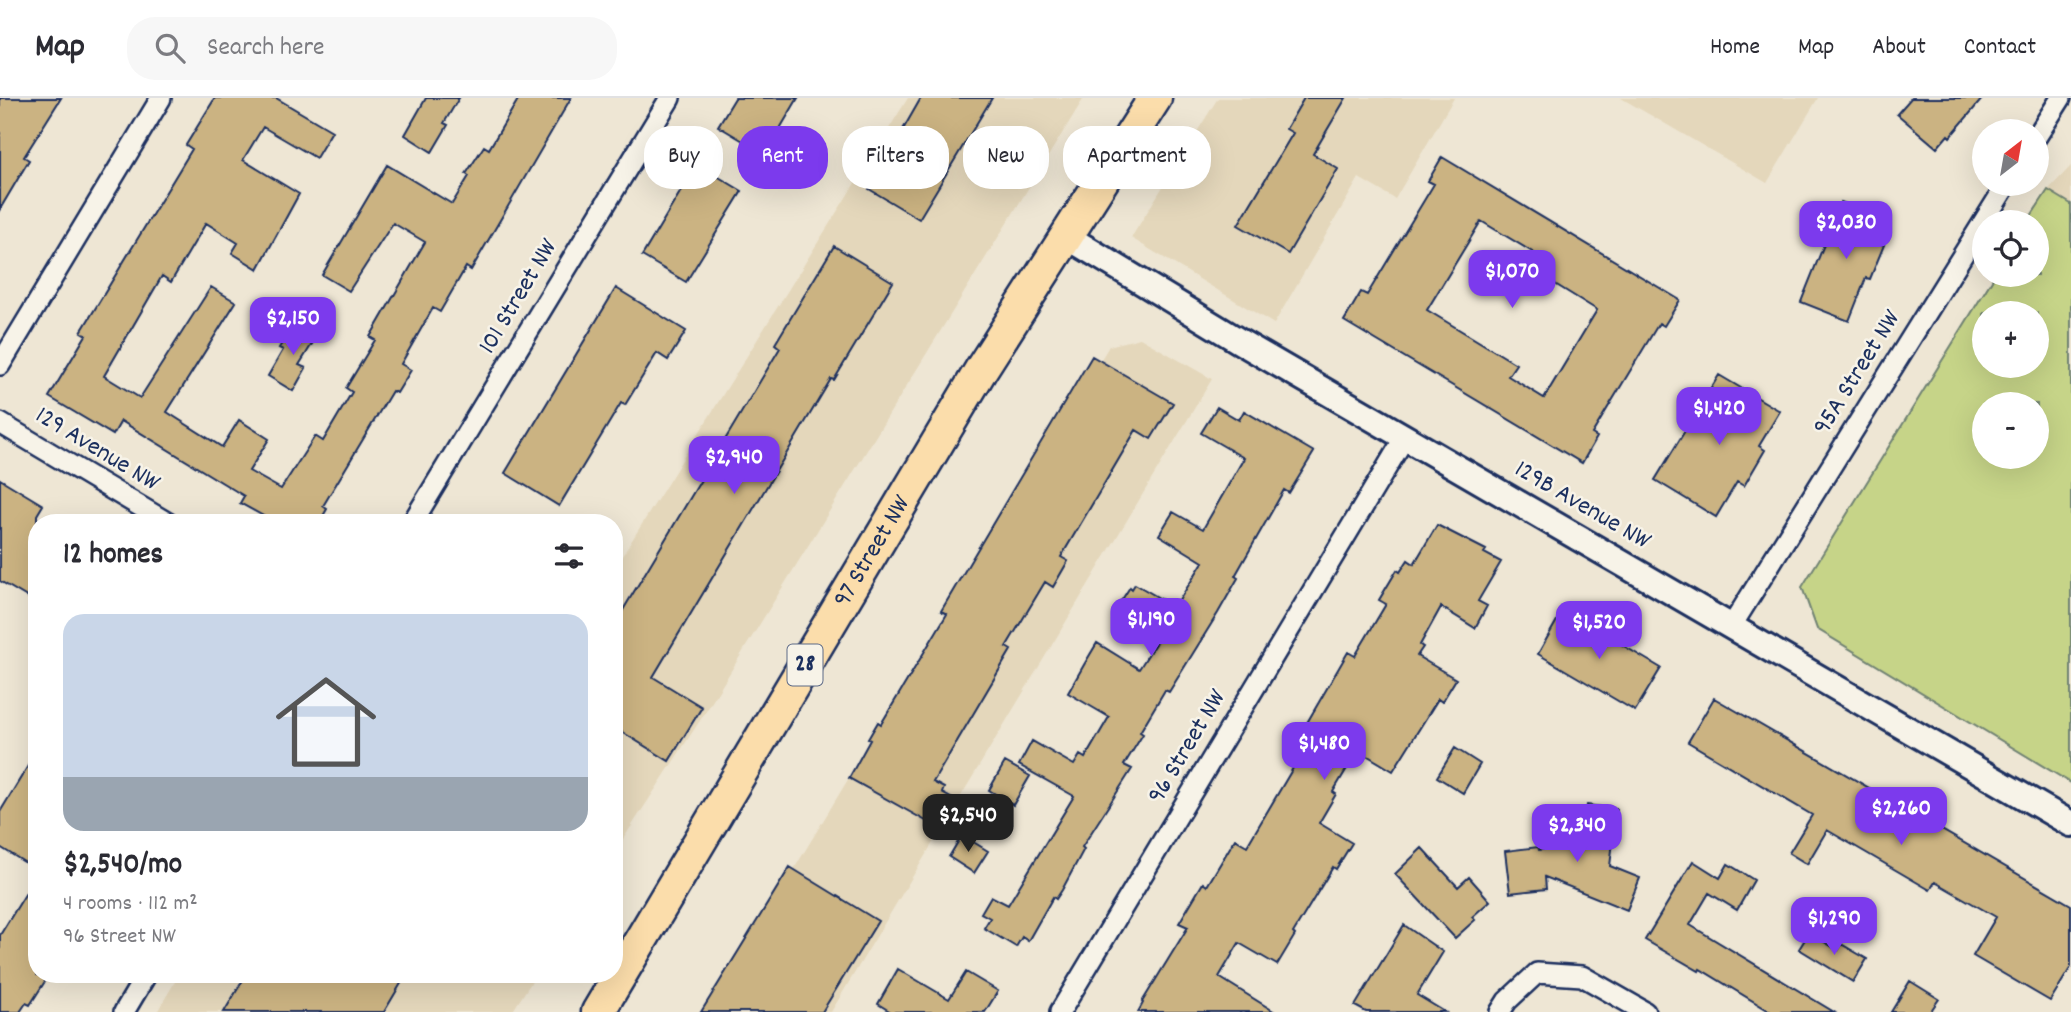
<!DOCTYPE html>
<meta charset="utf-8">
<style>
body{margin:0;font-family:Dekko,sans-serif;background:#f7f7f7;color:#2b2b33;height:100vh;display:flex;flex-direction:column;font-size:26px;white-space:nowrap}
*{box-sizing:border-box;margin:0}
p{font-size:23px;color:#7c7c81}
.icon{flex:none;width:38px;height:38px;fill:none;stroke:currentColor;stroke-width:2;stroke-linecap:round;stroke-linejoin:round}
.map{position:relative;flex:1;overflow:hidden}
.panel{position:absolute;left:28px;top:416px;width:595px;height:469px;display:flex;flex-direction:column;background:#fff;border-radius:28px;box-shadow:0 7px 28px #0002}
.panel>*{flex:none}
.top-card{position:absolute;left:644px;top:28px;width:665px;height:63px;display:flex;gap:14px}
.needle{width:46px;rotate:31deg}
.controls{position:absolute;left:1972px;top:21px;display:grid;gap:14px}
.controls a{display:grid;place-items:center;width:77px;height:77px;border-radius:50%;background:#fff;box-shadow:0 7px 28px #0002;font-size:35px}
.price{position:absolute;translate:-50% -60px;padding:0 16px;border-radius:14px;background:#7c3aed;color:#fff;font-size:23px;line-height:46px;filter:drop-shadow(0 2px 4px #0008)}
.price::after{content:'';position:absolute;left:50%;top:42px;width:21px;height:16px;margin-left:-10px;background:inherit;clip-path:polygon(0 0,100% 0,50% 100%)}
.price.active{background:#222;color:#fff}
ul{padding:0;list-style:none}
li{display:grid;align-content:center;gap:14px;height:371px;padding:0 35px}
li+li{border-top:2px solid #e1e1e2}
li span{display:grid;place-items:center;height:217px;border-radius:21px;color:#555}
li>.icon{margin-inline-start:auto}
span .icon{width:126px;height:126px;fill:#fffc;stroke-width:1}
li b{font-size:30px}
h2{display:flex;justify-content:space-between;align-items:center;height:84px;padding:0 35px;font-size:30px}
.pill{padding:0 24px;border-radius:28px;background:#fff;box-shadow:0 7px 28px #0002;font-size:24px;line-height:63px}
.pill.active{background:#7c3aed;color:#fff}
header{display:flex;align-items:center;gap:42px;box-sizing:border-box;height:98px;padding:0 35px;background:#fff;border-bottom:2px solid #e1e1e2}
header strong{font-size:33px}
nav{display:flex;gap:38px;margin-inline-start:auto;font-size:24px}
.search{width:490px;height:63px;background:#f7f7f7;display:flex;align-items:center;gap:18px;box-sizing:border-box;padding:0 24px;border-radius:28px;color:#7c7c81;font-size:26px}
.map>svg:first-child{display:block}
</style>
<header>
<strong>Map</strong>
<div class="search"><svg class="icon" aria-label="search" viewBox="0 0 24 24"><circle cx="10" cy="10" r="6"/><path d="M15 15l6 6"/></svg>Search here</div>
<nav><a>Home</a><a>Map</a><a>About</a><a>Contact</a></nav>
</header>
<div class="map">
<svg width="2071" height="914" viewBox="0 0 2071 914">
<rect width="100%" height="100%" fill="#eee6d4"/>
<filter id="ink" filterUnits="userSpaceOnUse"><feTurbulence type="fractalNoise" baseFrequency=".0143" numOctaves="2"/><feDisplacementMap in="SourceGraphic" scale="14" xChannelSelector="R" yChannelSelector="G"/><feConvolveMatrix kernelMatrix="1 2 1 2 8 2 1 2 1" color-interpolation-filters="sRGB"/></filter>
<g filter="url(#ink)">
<path fill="#e4d7bb" d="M 908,0 L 1084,0 L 710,607 L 614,755 L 614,471 Z
M 1218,0 L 1454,0 L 1395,101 L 1359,80 L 1274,226 L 1131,140 Z
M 1621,0 L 1818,0 L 1767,85 Z
M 2071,68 L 2071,106 L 2048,92 Z
M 1140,240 L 1212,281 L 831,914 L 708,914 L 1109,248 Z
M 179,877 L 536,877 L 512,914 L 157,914 Z"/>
<path fill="#c6d488" stroke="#708273" stroke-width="2" fill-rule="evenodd" d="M 2048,92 L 2071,106 L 2071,685 L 1817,531 L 1802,489 L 1995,177 L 2037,177 L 2037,124 L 2027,124 ZM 1984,215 L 2037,215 L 2037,268 L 1984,268 ZM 1984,306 L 2037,306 L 2037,359 L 1984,359 Z"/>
<path fill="#cbb382" stroke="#1b2f5e" stroke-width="2" fill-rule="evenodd" d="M 0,0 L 61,0 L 24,59 L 29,62 L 0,111 Z
M 215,0 L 276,0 L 332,33 L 316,60 L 263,29 L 243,62 L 299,96 L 258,171 L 232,155 L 238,145 L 206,125 L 171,184 L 162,178 L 104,278 L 140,300 L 211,189 L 236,204 L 167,314 L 222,349 L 239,322 L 269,341 L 249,373 L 281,391 L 315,338 L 323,343 L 352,294 L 346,290 L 375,242 L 370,239 L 425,144 L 393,125 L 349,193 L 322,177 L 387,67 L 452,106 L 469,78 L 466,76 L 484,48 L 489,51 L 519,0 L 571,0 L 471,172 L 466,169 L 440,214 L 433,210 L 401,266 L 411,272 L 397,295 L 392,293 L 323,408 L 327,411 L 319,425 L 276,425 L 240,405 L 244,398 L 121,323 L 113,337 L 49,299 L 86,237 L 81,234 L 192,51 L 186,47 Z
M 426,0 L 459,0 L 444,25 L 448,27 L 432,54 L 405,37 Z
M 735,0 L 798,0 L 765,56 L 718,28 Z
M 921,0 L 992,0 L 919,121 L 869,91 Z
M 1304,0 L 1346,0 L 1313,56 L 1338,71 L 1288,156 L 1238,127 L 1293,35 L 1286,31 Z
M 1911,0 L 1983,0 L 1950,39 L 1948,37 L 1937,50 L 1897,16 Z
M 1442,59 L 1680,202 L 1664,228 L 1659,225 L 1592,336 L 1597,339 L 1582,365 L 1344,223 L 1361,194 L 1367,197 L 1434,86 L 1428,83 ZM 1481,123 L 1534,155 L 1526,168 L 1597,212 L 1544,300 L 1508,278 L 1516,266 L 1427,212 Z
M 697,66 L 742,93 L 686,184 L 642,158 Z
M 1841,104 L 1889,123 L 1880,146 L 1884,147 L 1870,181 L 1866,180 L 1849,223 L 1801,204 Z
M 834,148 L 893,184 L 834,282 L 831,281 L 653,579 L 702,609 L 669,663 L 614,629 L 614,527 L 780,250 L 775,246 Z
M 616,190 L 686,233 L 668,262 L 657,255 L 625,307 L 621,305 L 559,408 L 505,375 Z
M 295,224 L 317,238 L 299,267 L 306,270 L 293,293 L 268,278 L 283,252 L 279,250 Z
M 1092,258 L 1173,305 L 1151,341 L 1136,332 L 1061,459 L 1068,463 L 1053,489 L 1045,484 L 1006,549 L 1011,552 L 933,684 L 944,690 L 942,695 L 985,719 L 975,737 L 932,712 L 926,723 L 849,680 L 870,642 L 868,641 L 878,624 L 881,626 L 947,516 L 941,513 Z
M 1719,277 L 1780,313 L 1759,348 L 1765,352 L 1744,388 L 1737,384 L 1716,419 L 1655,382 Z
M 1217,309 L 1239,322 L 1244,313 L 1314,354 L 1289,395 L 1284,392 L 1235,478 L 1238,480 L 1218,515 L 1169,594 L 1165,592 L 1140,634 L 1143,636 L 1124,667 L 1132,671 L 1082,749 L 1084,751 L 1062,792 L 1056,801 L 1053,799 L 1028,843 L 1022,839 L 1016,849 L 984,830 L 990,820 L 981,815 L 991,798 L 1008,807 L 1074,698 L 1019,667 L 1032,643 L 1074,667 L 1080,657 L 1085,660 L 1109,619 L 1068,595 L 1085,565 L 1097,545 L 1139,571 L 1160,538 L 1116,511 L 1130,489 L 1132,491 L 1135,486 L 1175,509 L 1203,464 L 1159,437 L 1173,414 L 1203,431 L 1244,360 L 1201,335 Z
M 0,381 L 43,407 L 37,417 L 37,505 L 0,483 Z
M 1437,427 L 1486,452 L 1484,455 L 1501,464 L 1478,503 L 1487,508 L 1475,530 L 1441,509 L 1420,547 L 1423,549 L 1417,558 L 1456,581 L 1442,604 L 1438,601 L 1393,673 L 1358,652 L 1333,694 L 1336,696 L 1319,725 L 1352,745 L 1336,771 L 1333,769 L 1293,835 L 1295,837 L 1277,867 L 1239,845 L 1219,879 L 1275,914 L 1138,914 L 1143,905 L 1142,904 L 1188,829 L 1179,825 L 1203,785 L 1207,788 L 1235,741 L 1247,748 L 1306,648 L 1297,642 L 1348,554 L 1355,558 L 1386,506 L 1379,502 L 1397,472 L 1400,474 L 1408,462 L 1414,466 Z
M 1563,512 L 1661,570 L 1635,613 L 1538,556 Z
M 1714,600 L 2071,807 L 2071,869 L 2050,903 L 1973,858 L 1996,819 L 1935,784 L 1930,792 L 1827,732 L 1807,766 L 1789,755 L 1812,717 L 1688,644 Z
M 1455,650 L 1480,666 L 1463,695 L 1437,679 Z
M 37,653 L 37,772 L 0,749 L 0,714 Z
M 1005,664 L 1030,678 L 1013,707 L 989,692 Z
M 1587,707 L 1617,711 L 1610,768 L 1640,780 L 1627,812 L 1545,779 L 1546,791 L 1510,795 L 1505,753 L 1538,749 L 1539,752 L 1582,746 Z
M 962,737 L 988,753 L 974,775 L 949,759 Z
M 1422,750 L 1458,789 L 1469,779 L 1490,803 L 1472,819 L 1475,822 L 1455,840 L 1395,776 Z
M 1693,763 L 1720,780 L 1728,766 L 1754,782 L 1737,812 L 1709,795 L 1690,827 L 1834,914 L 1771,914 L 1700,871 L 1699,873 L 1645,842 Z
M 790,769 L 878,823 L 822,914 L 701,914 Z
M 37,777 L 37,877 L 49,877 L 30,907 L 26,905 L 20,914 L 0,914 L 0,837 Z
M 1404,827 L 1443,854 L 1417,897 L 1445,914 L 1366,914 L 1355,908 Z
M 1809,835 L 1838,852 L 1841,846 L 1867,861 L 1853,884 L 1799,851 Z
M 898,871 L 949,901 L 966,874 L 998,893 L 985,914 L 891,914 L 878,906 Z
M 246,877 L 406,877 L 384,914 L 224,914 Z
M 1910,883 L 1939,901 L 1930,914 L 1891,914 Z"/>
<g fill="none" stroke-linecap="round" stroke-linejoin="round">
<defs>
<path id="minor" d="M 2037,38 L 2061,0
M 0,267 L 161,0
M 0,325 L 168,425
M 412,425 L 670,0
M 1731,529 L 2007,86
M 124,914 L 146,877
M 1060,914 L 1405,339
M 1500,914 L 1507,903 L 1537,875 L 1582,878 L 1645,914"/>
<path id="tertiary" d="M 1066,138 L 1239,243 L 2071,726"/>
<g id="primary">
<path id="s1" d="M 598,914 L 982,270 L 1155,0"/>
</g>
</defs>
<use href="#minor" stroke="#1b2f5e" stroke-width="24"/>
<use href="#tertiary" stroke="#1b2f5e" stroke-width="30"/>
<use href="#primary" stroke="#1b2f5e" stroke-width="37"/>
<use href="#minor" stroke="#f7f3e8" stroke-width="19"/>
<use href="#tertiary" stroke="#f7f3e8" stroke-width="24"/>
<use href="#primary" stroke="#fbddab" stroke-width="32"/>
</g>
</g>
<g text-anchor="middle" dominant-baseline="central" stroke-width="5" stroke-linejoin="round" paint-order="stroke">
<rect fill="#f7f3e8" stroke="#5d6a87" stroke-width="2" x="787.5" y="546.5" width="35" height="41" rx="5"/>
<g font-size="24" font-weight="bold" fill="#1b2f5e">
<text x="805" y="567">28</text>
</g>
<g font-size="26" fill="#1b2f5e" stroke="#f7f3e8">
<text transform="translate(519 199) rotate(-59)">101 Street NW</text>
<text transform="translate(1858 275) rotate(-58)">95A Street NW</text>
<text transform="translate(97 352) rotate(31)">129 Avenue NW</text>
<text transform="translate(1582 408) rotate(30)">129B Avenue NW</text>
<text stroke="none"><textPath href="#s1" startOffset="536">97 Street NW</textPath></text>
<text transform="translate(1188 649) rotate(-59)">96 Street NW</text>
</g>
</g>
</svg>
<div class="controls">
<a><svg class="needle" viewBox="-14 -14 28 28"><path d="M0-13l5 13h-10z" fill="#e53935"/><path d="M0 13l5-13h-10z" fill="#7c7c81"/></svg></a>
<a><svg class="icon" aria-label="locate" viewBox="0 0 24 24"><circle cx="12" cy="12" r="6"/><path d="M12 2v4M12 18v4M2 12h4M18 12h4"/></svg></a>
<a>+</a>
<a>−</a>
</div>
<b class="price" style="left:1846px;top:163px">$2,030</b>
<b class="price" style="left:1512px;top:212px">$1,070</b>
<b class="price" style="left:293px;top:259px">$2,150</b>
<b class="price" style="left:1719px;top:349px">$1,420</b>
<b class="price" style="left:734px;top:398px">$2,940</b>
<b class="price" style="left:1151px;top:560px">$1,190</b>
<b class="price" style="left:1599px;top:563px">$1,520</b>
<b class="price" style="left:1324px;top:684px">$1,480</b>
<b class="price" style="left:1901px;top:749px">$2,260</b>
<b class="price active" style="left:968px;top:756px">$2,540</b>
<b class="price" style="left:1577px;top:766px">$2,340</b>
<b class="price" style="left:1834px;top:859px">$1,290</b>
<div class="top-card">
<a class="pill">Buy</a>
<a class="pill active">Rent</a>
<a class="pill">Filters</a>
<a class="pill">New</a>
<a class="pill">Apartment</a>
</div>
<section class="panel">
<h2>12 homes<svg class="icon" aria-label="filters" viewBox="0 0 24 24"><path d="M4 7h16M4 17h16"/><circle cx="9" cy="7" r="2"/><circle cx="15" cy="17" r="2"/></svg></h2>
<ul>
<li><span style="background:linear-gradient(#c9d6e8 75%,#9aa5b1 0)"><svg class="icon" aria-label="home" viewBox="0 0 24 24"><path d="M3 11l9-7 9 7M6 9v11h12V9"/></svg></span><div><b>$2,540/mo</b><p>4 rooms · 112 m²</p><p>96 Street NW</p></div></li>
</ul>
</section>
</div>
